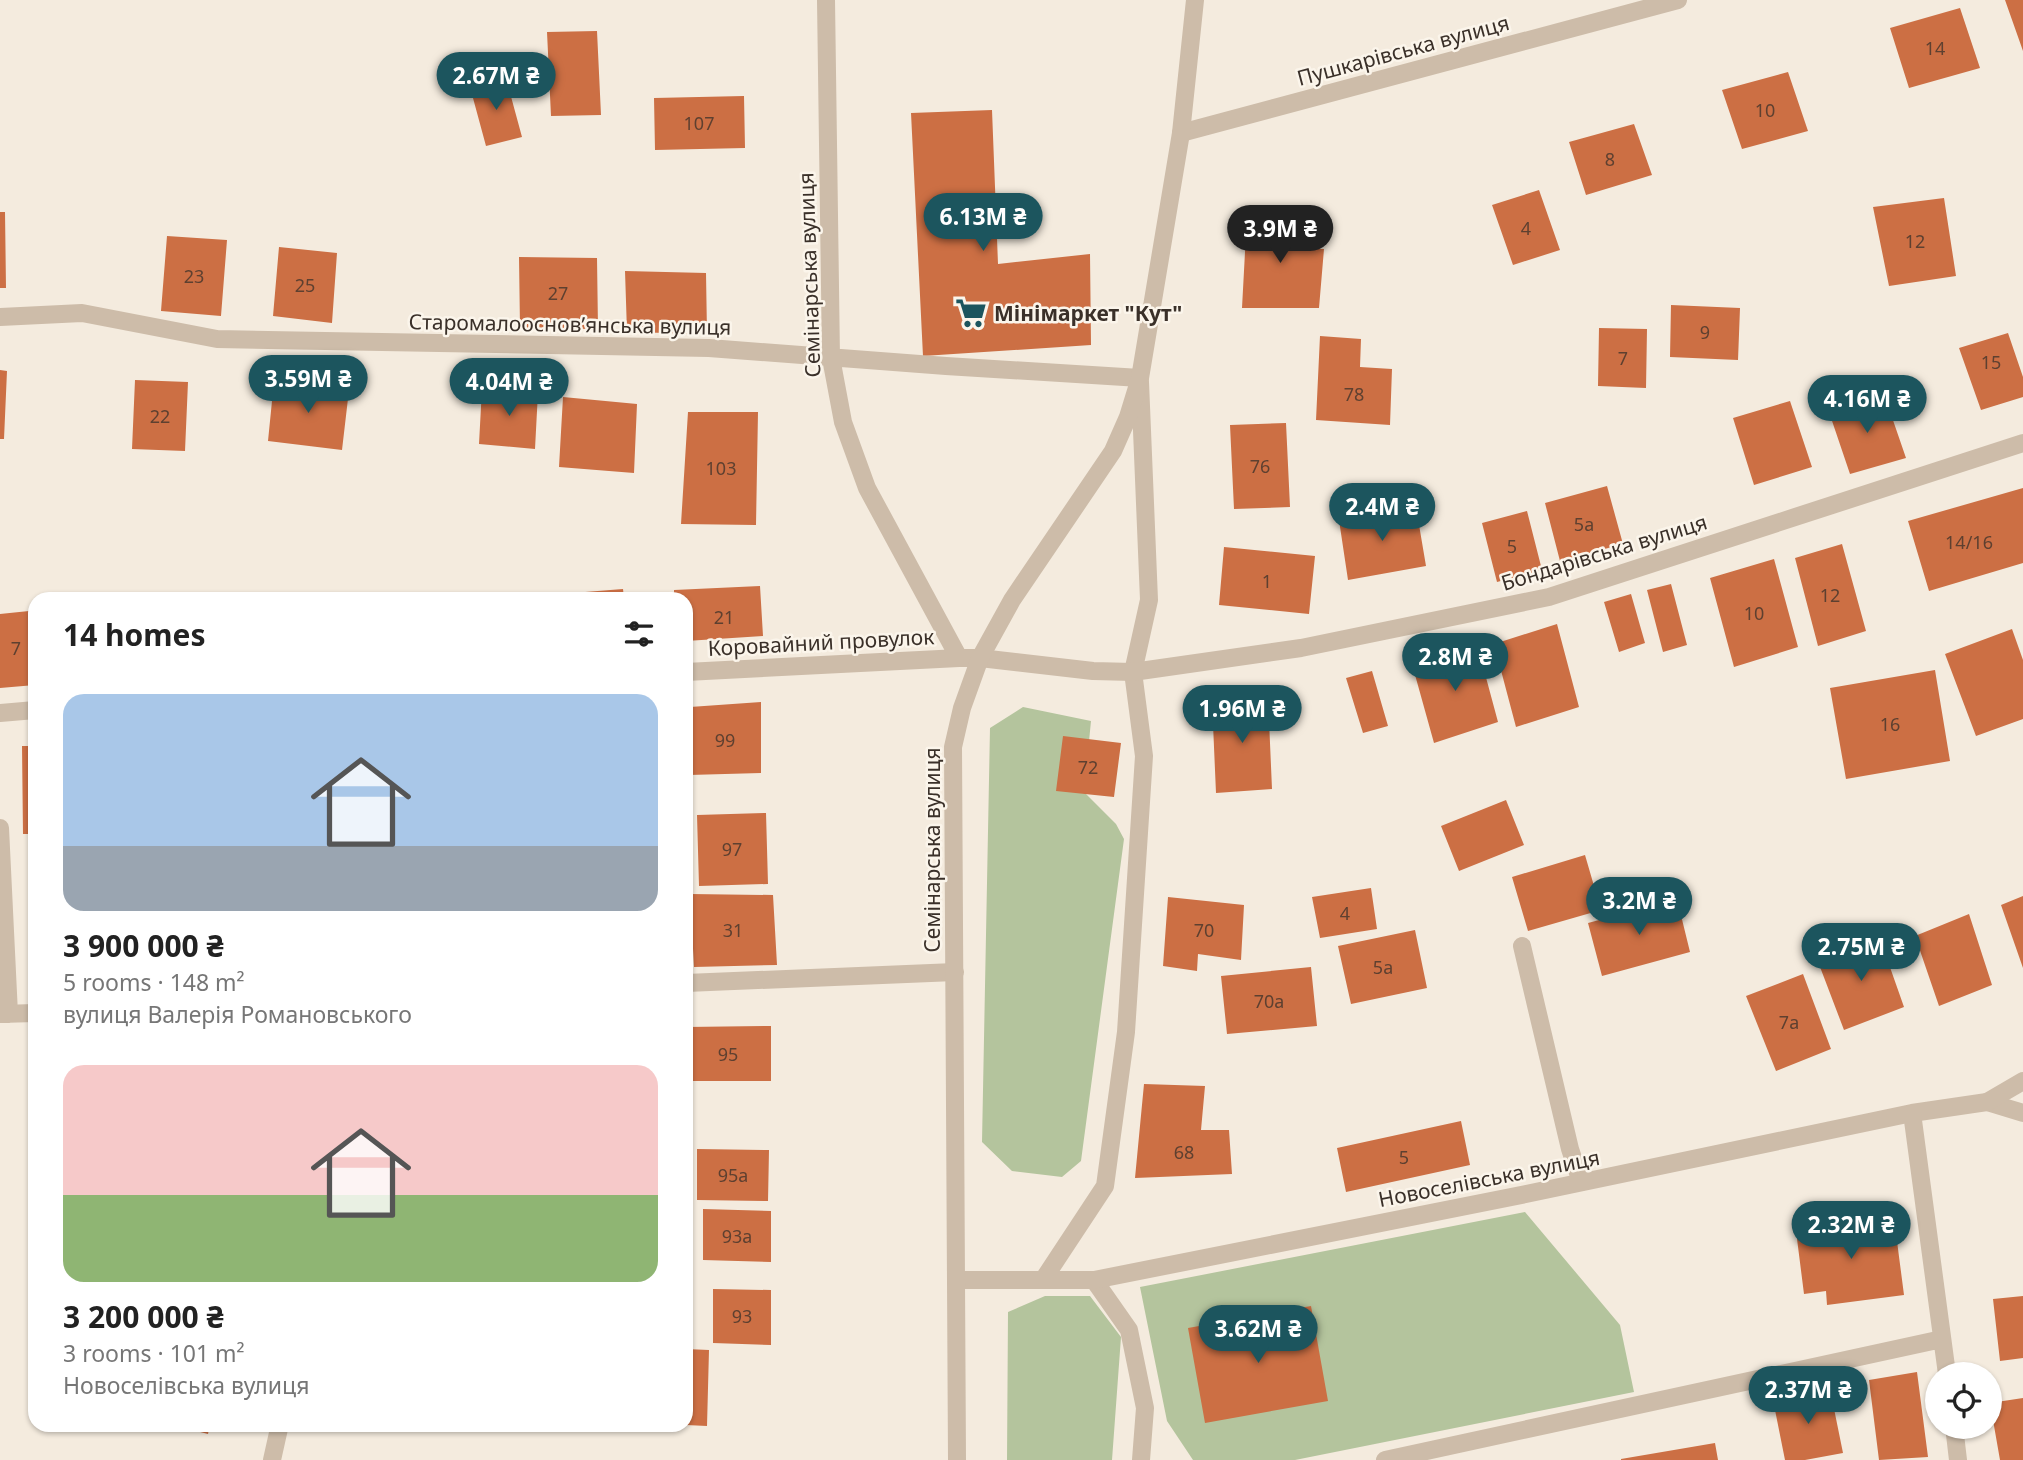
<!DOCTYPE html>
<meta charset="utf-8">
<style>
body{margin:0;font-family:"Noto Sans",sans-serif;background:#f2f2f2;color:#222;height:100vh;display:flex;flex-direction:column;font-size:26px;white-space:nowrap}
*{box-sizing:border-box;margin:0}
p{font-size:23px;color:#767676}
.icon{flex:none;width:38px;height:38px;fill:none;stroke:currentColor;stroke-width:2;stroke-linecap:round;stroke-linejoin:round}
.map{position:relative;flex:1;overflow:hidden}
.details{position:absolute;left:28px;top:592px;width:665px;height:840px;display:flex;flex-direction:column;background:#fff;border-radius:21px;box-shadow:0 2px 5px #0004}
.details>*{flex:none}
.fabs{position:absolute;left:1925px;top:1362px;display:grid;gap:14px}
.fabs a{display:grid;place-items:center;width:77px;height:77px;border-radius:50%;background:#fff;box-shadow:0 2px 5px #0004;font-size:35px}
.price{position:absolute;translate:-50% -60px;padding:0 16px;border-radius:24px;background:#1c555e;color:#fff;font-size:23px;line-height:46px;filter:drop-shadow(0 2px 4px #0008)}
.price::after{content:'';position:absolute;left:50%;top:42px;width:21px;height:16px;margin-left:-10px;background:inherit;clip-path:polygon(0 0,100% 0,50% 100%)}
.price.on{background:#222;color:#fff}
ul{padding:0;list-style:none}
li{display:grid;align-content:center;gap:14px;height:371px;padding:0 35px}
li span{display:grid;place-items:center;height:217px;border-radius:21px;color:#555}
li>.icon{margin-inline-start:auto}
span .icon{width:126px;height:126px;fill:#fffc;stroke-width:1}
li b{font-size:30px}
h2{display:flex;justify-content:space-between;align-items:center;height:84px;padding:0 35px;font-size:30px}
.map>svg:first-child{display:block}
</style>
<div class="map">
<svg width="2023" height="1460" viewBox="0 0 2023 1460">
<rect width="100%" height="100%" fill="#f4ebde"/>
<path fill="#b4c49d" d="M 1023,707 L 1091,721 L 1084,792 L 1116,824 L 1124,839 L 1081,1161 L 1062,1177 L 1012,1171 L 982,1142 L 990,728 Z
M 1525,1212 L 1620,1325 L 1634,1392 L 1295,1460 L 1193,1460 L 1167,1421 L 1140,1287 Z
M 1045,1296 L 1090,1296 L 1121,1337 L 1112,1460 L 1007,1460 L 1008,1312 Z"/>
<path fill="#cc6f44" d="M 2005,0 L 2023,0 L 2023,51 Z
M 1960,8 L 1980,68 L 1909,88 L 1890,28 Z
M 597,31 L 601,115 L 551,116 L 547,32 Z
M 1788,72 L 1808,131 L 1742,149 L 1722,90 Z
M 506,78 L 522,137 L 486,146 L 470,87 Z
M 744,96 L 745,148 L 655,150 L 654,98 Z
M 992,110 L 998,264 L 1090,254 L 1091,345 L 923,356 L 911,113 Z
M 1634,124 L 1652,175 L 1586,195 L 1569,142 Z
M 1539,190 L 1560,250 L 1513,265 L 1492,205 Z
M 1944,198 L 1956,276 L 1889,286 L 1873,207 Z
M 0,212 L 5,212 L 6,288 L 0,288 Z
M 1298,212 L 1300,248 L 1324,249 L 1319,308 L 1242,308 L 1247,215 Z
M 167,236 L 227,240 L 221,316 L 161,311 Z
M 279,247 L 337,253 L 332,323 L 273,316 Z
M 519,257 L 597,258 L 598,329 L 520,328 Z
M 625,271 L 706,273 L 707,334 L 627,332 Z
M 1671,305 L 1740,308 L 1738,360 L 1670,357 Z
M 1599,328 L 1647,329 L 1646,388 L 1598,386 Z
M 2008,333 L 2023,377 L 2023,397 L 1981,410 L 1959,348 Z
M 1320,336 L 1361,339 L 1360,367 L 1392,369 L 1390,425 L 1316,420 Z
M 0,370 L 7,371 L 4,439 L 0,439 Z
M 135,380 L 188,382 L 185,451 L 132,449 Z
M 274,381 L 349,390 L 342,450 L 268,441 Z
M 482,388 L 538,392 L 535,449 L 479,444 Z
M 563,397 L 637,404 L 634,473 L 559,467 Z
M 1885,397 L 1906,458 L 1850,474 L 1829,412 Z
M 1790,401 L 1812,467 L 1754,485 L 1733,418 Z
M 688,412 L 758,412 L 756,525 L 681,524 Z
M 1286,423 L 1290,507 L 1234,509 L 1230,425 Z
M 1607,486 L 1623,544 L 1560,561 L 1545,503 Z
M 2023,488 L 2023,563 L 1929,591 L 1908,521 Z
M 1416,507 L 1426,566 L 1348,580 L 1339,520 Z
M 1527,511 L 1542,570 L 1497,582 L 1482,523 Z
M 1842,544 L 1866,631 L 1818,646 L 1795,558 Z
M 1224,547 L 1315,556 L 1309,614 L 1219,605 Z
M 1774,559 L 1798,647 L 1734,667 L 1710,578 Z
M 1671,584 L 1687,645 L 1663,652 L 1647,590 Z
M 760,586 L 763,636 L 686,641 L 686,598 L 674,598 L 674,590 Z
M 623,589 L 624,598 L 561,598 L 560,594 Z
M 521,593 L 522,598 L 466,598 L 466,595 Z
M 436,594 L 436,598 L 389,598 L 389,596 Z
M 1631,594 L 1645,643 L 1619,652 L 1604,602 Z
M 29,611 L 35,685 L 0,688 L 0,614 Z
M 1557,624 L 1579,707 L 1516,727 L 1494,644 Z
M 2012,629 L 2023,660 L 2023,719 L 1976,736 L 1945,654 Z
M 1477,644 L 1498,722 L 1434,743 L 1412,664 Z
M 1935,670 L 1950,761 L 1846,779 L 1830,688 Z
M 1372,671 L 1388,726 L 1363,733 L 1346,678 Z
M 1268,697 L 1272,789 L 1216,793 L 1212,701 Z
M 761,702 L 761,773 L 689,775 L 690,707 Z
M 1063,736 L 1121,743 L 1114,797 L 1056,791 Z
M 22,746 L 35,746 L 35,834 L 23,834 Z
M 1506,800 L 1524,845 L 1459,871 L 1441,826 Z
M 766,813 L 768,884 L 699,886 L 697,815 Z
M 1585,855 L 1601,910 L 1528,931 L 1512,877 Z
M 1371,888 L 1377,929 L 1320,938 L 1312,897 Z
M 690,894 L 773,895 L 777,965 L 694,967 Z
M 2023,896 L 2023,968 L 2001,905 Z
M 1168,897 L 1244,905 L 1241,960 L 1198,954 L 1197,971 L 1163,966 Z
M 1677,899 L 1690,952 L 1602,976 L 1588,923 Z
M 1969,914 L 1992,985 L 1939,1006 L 1915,936 Z
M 1415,930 L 1427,988 L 1351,1004 L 1338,946 Z
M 1879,936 L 1904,1007 L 1844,1030 L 1817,959 Z
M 1311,967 L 1317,1026 L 1227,1034 L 1221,976 Z
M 1803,974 L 1831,1049 L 1776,1071 L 1746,996 Z
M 771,1026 L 771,1081 L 686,1081 L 686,1027 Z
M 1144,1084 L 1205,1086 L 1201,1130 L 1229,1130 L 1232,1174 L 1135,1178 Z
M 1461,1121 L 1470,1165 L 1346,1192 L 1337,1148 Z
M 697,1149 L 769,1150 L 768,1201 L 697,1200 Z
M 703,1209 L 771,1211 L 771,1262 L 703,1260 Z
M 1894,1218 L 1904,1295 L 1827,1305 L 1826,1291 L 1804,1294 L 1796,1231 Z
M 713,1289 L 771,1290 L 771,1345 L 713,1343 Z
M 2023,1296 L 2023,1358 L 2000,1361 L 1993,1299 Z
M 1311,1306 L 1328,1401 L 1205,1423 L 1188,1328 Z
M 686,1349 L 709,1350 L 707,1426 L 686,1425 Z
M 1917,1372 L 1928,1457 L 1879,1460 L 1869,1380 Z
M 1830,1389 L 1843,1453 L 1805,1460 L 1785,1460 L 1773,1400 Z
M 2023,1398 L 2023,1460 L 2000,1460 L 1990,1403 Z
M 169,1424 L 210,1424 L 208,1434 Z
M 1715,1443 L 1718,1460 L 1621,1460 L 1621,1459 Z"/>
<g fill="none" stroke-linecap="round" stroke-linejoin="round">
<path stroke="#cdbca9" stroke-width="18" d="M 1522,946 L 1570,1149 L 1581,1182
M 1987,1102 L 2023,1113
M 1043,1280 L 1105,1186 L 1126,1032 L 1144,756 L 1133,672 L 1149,600 L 1140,382
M 1094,1280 L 1129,1330 L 1145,1408 L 1141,1460"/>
<path stroke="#cdbca9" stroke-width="18" d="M 826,0 L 831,358 L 843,422 L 867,488 L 959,658 L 980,658 L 1093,671 L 1133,672 L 1301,648 L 1549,597 L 2023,443
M 1181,133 L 1678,0
M 0,317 L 82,313 L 217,339 L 709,348 L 946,366 L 1140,378
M 686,672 L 959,658
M 0,713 L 35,710
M 0,828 L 9,1014
M 686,983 L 955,972
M 0,1014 L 35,1013
M 1912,1113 L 1947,1374
M 957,1280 L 1094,1280 L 1526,1194 L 1912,1113 L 1987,1102 L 2023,1081
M 1954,1426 L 1958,1460
M 272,1460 L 280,1424
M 1385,1460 L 1942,1339"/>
<path stroke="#cdbca9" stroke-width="18" d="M 957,1460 L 953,747 L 962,708 L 980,658 L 1012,600 L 1113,451 L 1128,417 L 1140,378 L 1181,133 L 1195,0"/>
</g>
<defs>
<symbol id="supermarket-bare" viewBox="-9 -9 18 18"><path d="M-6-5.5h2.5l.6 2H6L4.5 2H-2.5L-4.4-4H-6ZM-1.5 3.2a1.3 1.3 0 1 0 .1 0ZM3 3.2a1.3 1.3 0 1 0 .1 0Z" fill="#1c555e" stroke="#fbf5eb" stroke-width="2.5" paint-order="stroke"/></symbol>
</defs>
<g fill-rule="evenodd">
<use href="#supermarket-bare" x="949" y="291" width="44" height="44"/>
</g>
<g text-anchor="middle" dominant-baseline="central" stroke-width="5" stroke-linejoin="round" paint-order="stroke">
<g font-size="18" fill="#5e4030">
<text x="1935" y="48">14</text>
<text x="1765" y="110">10</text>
<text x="699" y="123">107</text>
<text x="1610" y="159">8</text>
<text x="1526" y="228">4</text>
<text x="1915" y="241">12</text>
<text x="194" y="276">23</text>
<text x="305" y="285">25</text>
<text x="558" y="293">27</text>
<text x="1705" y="332">9</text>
<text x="1623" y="358">7</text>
<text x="1991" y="362">15</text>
<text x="1354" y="394">78</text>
<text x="160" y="416">22</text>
<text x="1260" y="466">76</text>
<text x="721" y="468">103</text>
<text x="1584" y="524">5а</text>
<text x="1969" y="542">14/16</text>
<text x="1512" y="546">5</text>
<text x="1267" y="581">1</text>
<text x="1830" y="595">12</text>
<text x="1754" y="613">10</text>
<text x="724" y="617">21</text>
<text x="16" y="648">7</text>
<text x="1890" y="724">16</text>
<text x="725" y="740">99</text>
<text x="1088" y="767">72</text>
<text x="732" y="849">97</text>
<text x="1345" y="913">4</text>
<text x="733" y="930">31</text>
<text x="1204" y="930">70</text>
<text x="1383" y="967">5а</text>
<text x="1269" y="1001">70а</text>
<text x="1789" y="1022">7а</text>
<text x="728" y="1054">95</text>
<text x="1184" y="1152">68</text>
<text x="1404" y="1157">5</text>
<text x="733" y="1175">95а</text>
<text x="737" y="1236">93а</text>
<text x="742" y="1316">93</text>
</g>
<g font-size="21" fill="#3a3029" stroke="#fbf5eb">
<text transform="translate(1403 50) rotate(-15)">Пушкарівська вулиця</text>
<text transform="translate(809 275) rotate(-92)">Семінарська вулиця</text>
<text transform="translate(570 324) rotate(1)">Старомалооснов’янська вулиця</text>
<text transform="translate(1604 552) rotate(-17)">Бондарівська вулиця</text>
<text transform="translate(821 642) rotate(-3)">Коровайний провулок</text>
<text transform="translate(932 850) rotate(-90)">Семінарська вулиця</text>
<text transform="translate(1489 1178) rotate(-11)">Новоселівська вулиця</text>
</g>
<g font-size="21" font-weight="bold" fill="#3a3029" stroke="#fbf5eb" text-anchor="start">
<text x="994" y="313">Мінімаркет "Кут"</text>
</g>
</g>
</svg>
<div class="fabs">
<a><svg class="icon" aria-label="locate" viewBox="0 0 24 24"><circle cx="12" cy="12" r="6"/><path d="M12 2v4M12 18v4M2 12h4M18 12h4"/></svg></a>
</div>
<b class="price" style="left:496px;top:112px">2.67M ₴</b>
<b class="price" style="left:983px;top:253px">6.13M ₴</b>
<b class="price on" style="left:1280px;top:265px">3.9M ₴</b>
<b class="price" style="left:308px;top:415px">3.59M ₴</b>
<b class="price" style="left:509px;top:418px">4.04M ₴</b>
<b class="price" style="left:1867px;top:435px">4.16M ₴</b>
<b class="price" style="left:1382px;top:543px">2.4M ₴</b>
<b class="price" style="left:1455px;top:693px">2.8M ₴</b>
<b class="price" style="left:1242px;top:745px">1.96M ₴</b>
<b class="price" style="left:1639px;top:937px">3.2M ₴</b>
<b class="price" style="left:1861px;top:983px">2.75M ₴</b>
<b class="price" style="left:1851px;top:1261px">2.32M ₴</b>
<b class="price" style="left:1258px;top:1365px">3.62M ₴</b>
<b class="price" style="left:1808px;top:1426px">2.37M ₴</b>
<section class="details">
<h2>14 homes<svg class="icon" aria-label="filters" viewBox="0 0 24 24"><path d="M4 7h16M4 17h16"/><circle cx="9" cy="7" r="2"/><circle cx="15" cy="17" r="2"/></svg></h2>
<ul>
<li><span style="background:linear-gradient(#a9c7e8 70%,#9aa5b1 0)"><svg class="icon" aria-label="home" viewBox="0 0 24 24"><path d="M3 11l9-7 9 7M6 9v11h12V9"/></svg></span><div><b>3 900 000 ₴</b><p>5 rooms · 148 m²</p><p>вулиця Валерія Романовського</p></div></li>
<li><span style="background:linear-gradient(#f6c9c9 60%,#8fb573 0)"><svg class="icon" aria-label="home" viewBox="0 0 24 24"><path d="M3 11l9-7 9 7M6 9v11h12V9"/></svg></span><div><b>3 200 000 ₴</b><p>3 rooms · 101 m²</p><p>Новоселівська вулиця</p></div></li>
</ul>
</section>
</div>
